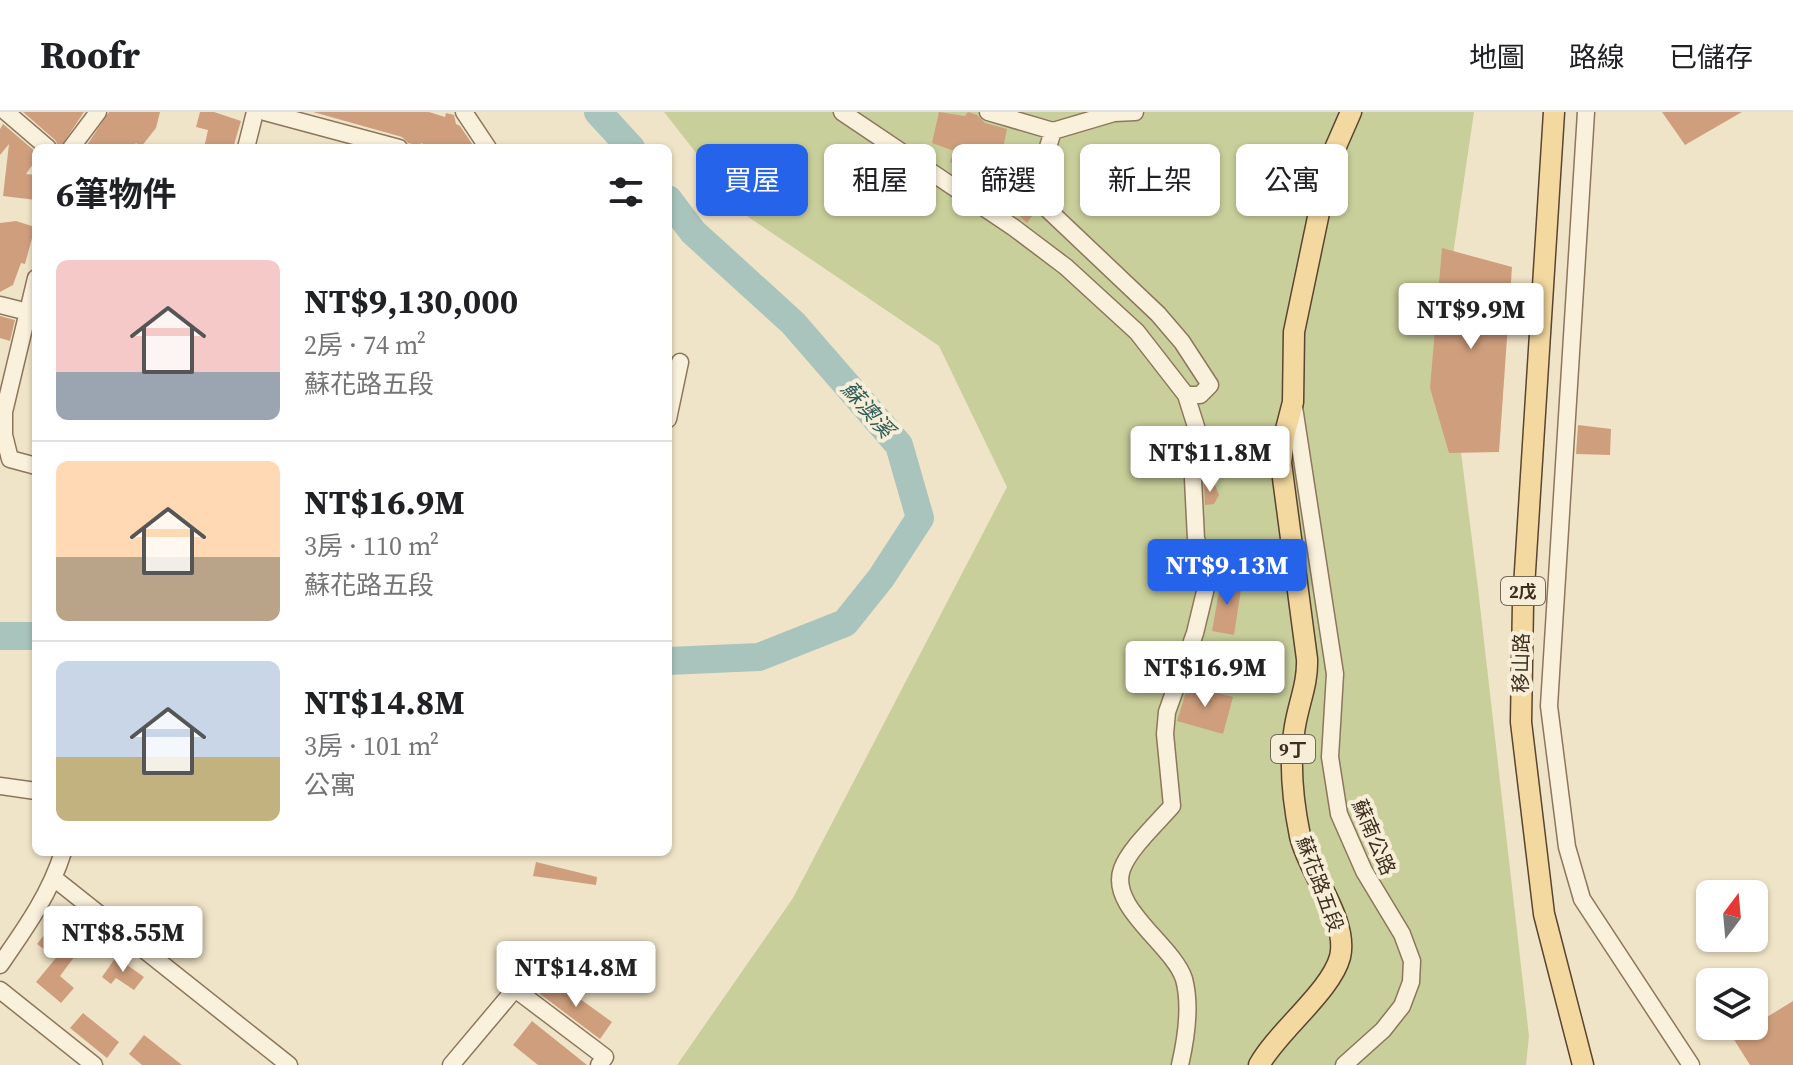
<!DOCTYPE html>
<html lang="zh-TW">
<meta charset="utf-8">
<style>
body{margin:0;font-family:"Source Serif 4","Noto Sans TC",serif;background:#f6f6f6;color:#202124;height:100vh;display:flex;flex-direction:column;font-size:30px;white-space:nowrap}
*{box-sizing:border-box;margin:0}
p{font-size:26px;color:#757577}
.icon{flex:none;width:44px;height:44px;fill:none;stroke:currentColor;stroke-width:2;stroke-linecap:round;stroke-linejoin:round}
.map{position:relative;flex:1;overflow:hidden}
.drawer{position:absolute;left:32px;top:32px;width:640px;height:712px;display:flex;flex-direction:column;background:#fff;border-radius:12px;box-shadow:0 2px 6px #0004}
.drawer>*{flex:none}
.guide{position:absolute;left:696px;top:32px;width:760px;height:72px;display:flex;gap:16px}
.needle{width:52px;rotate:16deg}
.controls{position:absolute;left:1696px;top:768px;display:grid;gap:16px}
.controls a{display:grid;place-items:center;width:72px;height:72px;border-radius:12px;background:#fff;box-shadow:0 2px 6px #0004;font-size:40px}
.price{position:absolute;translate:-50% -68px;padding:0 18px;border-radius:8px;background:#fff;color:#222;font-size:26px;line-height:52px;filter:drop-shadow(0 2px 4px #0008)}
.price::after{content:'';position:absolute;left:50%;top:48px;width:24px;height:18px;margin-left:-12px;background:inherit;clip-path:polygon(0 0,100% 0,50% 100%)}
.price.active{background:#2563eb;color:#fff}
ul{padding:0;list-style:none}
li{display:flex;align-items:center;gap:24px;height:200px;padding:0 24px}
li+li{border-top:2px solid #e0e0e0}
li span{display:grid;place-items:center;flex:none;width:224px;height:160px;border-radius:12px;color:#555}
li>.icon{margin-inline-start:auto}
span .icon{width:96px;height:96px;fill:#fffc;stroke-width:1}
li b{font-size:34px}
h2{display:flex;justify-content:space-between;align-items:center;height:96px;padding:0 24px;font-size:34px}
.pill{padding:0 28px;border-radius:12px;background:#fff;box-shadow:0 2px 6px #0004;font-size:28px;line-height:72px}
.pill.active{background:#2563eb;color:#fff}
header{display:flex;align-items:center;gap:48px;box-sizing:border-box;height:112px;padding:0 40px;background:#fff;border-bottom:2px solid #e0e0e0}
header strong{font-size:38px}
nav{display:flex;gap:44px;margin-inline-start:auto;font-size:28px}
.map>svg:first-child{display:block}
</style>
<header>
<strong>Roofr</strong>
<nav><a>地圖</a><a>路線</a><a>已儲存</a></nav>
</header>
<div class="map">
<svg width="1793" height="953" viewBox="0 0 1793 953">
<rect width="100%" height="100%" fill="#f0e4c8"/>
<path fill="#c9cf9b" d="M 664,0 L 1474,0 L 1444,204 L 1478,476 L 1529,924 L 1526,953 L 677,953 L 793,786 L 1007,375 L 939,234 L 744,102 Z"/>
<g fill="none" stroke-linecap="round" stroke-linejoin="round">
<path stroke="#a9c4bc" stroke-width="28" d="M 598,0 L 631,36
M 668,87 L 693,120 L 793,211 L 899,333 L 920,406 L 881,466 L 845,511 L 759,545 L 668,549
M 0,524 L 36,524"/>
</g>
<path fill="#cf9f7d" d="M 23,0 L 84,0 L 60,36 L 55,28 Z
M 109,0 L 160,0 L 156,16 L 141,35 L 136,31 L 132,36 L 85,36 Z
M 200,0 L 214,0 L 241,9 L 233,36 L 204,36 L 208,18 L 196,15 Z
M 313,0 L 429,0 L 445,5 L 446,1 L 454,3 L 456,12 L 460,14 L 475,36 L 434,36 L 421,31 L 420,34 L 408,31 L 402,25 Z
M 939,0 L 965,4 L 968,0 L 977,3 L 985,11 L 1007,17 L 997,66 L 950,50 L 954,39 L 932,31 Z
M 1662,0 L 1742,0 L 1685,33 Z
M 3,12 L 36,40 L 36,48 L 26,62 L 36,63 L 36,88 L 3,84 L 9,32 L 0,43 L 0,17 Z
M 1025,77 L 1035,100 L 1027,111 L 1009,94 Z
M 16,109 L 35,115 L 25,152 L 21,151 L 13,173 L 0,180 L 0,111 Z
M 1442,136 L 1512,155 L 1499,340 L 1449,341 L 1430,276 Z
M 0,204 L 15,208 L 10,229 L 0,226 Z
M 1578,313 L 1611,317 L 1610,343 L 1576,342 Z
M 1208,370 L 1215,373 L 1219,383 L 1214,392 L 1205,393 L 1204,371 Z
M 1221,468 L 1242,471 L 1234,523 L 1212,519 Z
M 1188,573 L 1233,585 L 1223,622 L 1177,609 Z
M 536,750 L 597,765 L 596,773 L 533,764 Z
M 51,814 L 81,836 L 60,864 L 74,876 L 61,891 L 36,870 L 56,846 L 37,832 Z
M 116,845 L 144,865 L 134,878 L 116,866 L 111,872 L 102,865 Z
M 551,866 L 612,910 L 600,927 L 540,882 Z
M 1793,889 L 1793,953 L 1750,953 L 1733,926 Z
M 83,901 L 119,930 L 107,946 L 70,916 Z
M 532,909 L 587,953 L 538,953 L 513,933 Z
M 144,923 L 182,953 L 142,953 L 129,942 Z"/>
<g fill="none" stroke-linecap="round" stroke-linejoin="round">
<defs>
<path id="minor" d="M 6,0 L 48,36
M 265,0 L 399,36
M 464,0 L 488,36
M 842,0 L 1013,115 L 1066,155 L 1137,220 L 1186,283 L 1199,324 L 1200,342 L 1193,367 L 1196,427 L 1210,459 L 1195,521 L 1167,600 L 1165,622 L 1172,694 C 1158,710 1129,737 1122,757 C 1108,795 1173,833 1184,867 C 1191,893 1186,927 1180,953
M 988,0 L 1053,19 L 1114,1 L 1135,0
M 1586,0 L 1549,594 L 1567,735 L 1582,787 L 1691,953
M 1053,19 L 1038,67 L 1042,92 L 1158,202 L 1182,230 L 1210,273 L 1200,283 L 1186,283
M 71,36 L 98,0
M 246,36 L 255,0
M 36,166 L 4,300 L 4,323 L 10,347 L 36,354
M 0,193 L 36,202
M 1294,295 L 1335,562 L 1330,645 L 1339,702 L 1364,759 L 1402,822 L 1412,849 L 1411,870 L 1402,894 L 1383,918 L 1344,953
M 668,307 L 680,250
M 0,674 L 36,679
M 55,767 L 289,953
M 0,853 C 25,817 50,782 63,740
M 0,878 L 94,953
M 451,953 L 515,877 L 605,945 L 599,953"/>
<path id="major" d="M 1554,0 L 1523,491 L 1521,610 L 1544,802 L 1583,953
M 1259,953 C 1278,919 1331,879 1340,845 C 1349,808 1308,760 1300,724 C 1293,690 1289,648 1295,614 C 1299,590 1308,571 1307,547 L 1281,351 L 1284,325 L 1293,290 L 1294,220 L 1330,48 L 1351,0"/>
</defs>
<use href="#minor" stroke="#8d765c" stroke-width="19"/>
<use href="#major" stroke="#5b4430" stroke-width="23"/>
<use href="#minor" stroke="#faf1dc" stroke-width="16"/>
<use href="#major" stroke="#f3d9a0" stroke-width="20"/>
</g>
<g text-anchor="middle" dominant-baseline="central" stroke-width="8" stroke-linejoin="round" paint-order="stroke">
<g fill="#f7eed8" stroke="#756857" stroke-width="2">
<rect x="1501" y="465" width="44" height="28" rx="6"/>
<rect x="1271" y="623" width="44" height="28" rx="6"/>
</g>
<g font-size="18" font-weight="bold" fill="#3d2e20">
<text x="1523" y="479">2戊</text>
<text x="1293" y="637">9丁</text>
</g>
<g font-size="20" fill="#3d2e20" stroke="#f7eed8">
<text transform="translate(1521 551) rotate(-89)">移山路</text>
<text transform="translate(1374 725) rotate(67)">蘇南公路</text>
<text transform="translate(1320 772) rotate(70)">蘇花路五段</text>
</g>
<g font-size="22" font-style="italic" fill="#2f5d5a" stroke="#f7eed8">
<text transform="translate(868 297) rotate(49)">蘇澳溪</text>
</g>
</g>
</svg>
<div class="controls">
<a><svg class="needle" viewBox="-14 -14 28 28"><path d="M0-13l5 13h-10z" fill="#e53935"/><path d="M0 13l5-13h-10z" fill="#757577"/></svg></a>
<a><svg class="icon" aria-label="layers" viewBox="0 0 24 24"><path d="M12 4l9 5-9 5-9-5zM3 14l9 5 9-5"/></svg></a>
</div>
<b class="price" style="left:1471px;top:239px">NT$9.9M</b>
<b class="price" style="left:1210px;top:382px">NT$11.8M</b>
<b class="price active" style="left:1227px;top:495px">NT$9.13M</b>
<b class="price" style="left:1205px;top:597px">NT$16.9M</b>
<b class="price" style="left:123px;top:862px">NT$8.55M</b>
<b class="price" style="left:576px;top:897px">NT$14.8M</b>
<div class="guide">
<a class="pill active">買屋</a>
<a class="pill">租屋</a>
<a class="pill">篩選</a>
<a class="pill">新上架</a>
<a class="pill">公寓</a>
</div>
<section class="drawer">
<h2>6筆物件<svg class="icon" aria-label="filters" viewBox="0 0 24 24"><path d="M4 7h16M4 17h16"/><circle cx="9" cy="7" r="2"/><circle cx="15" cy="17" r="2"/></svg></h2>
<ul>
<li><span style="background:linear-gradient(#f6c9c9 70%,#9aa5b1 0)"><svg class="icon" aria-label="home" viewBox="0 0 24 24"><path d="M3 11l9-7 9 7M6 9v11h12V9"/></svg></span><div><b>NT$9,130,000</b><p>2房 · 74 m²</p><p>蘇花路五段</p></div></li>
<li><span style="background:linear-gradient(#ffd9b3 60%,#b9a48a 0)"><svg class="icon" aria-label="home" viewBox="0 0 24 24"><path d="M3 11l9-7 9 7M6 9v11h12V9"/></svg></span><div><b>NT$16.9M</b><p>3房 · 110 m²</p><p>蘇花路五段</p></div></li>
<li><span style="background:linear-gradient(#c9d6e8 60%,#c2b280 0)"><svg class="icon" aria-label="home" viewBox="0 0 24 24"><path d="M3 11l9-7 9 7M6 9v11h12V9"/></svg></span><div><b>NT$14.8M</b><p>3房 · 101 m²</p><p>公寓</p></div></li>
</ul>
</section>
</div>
